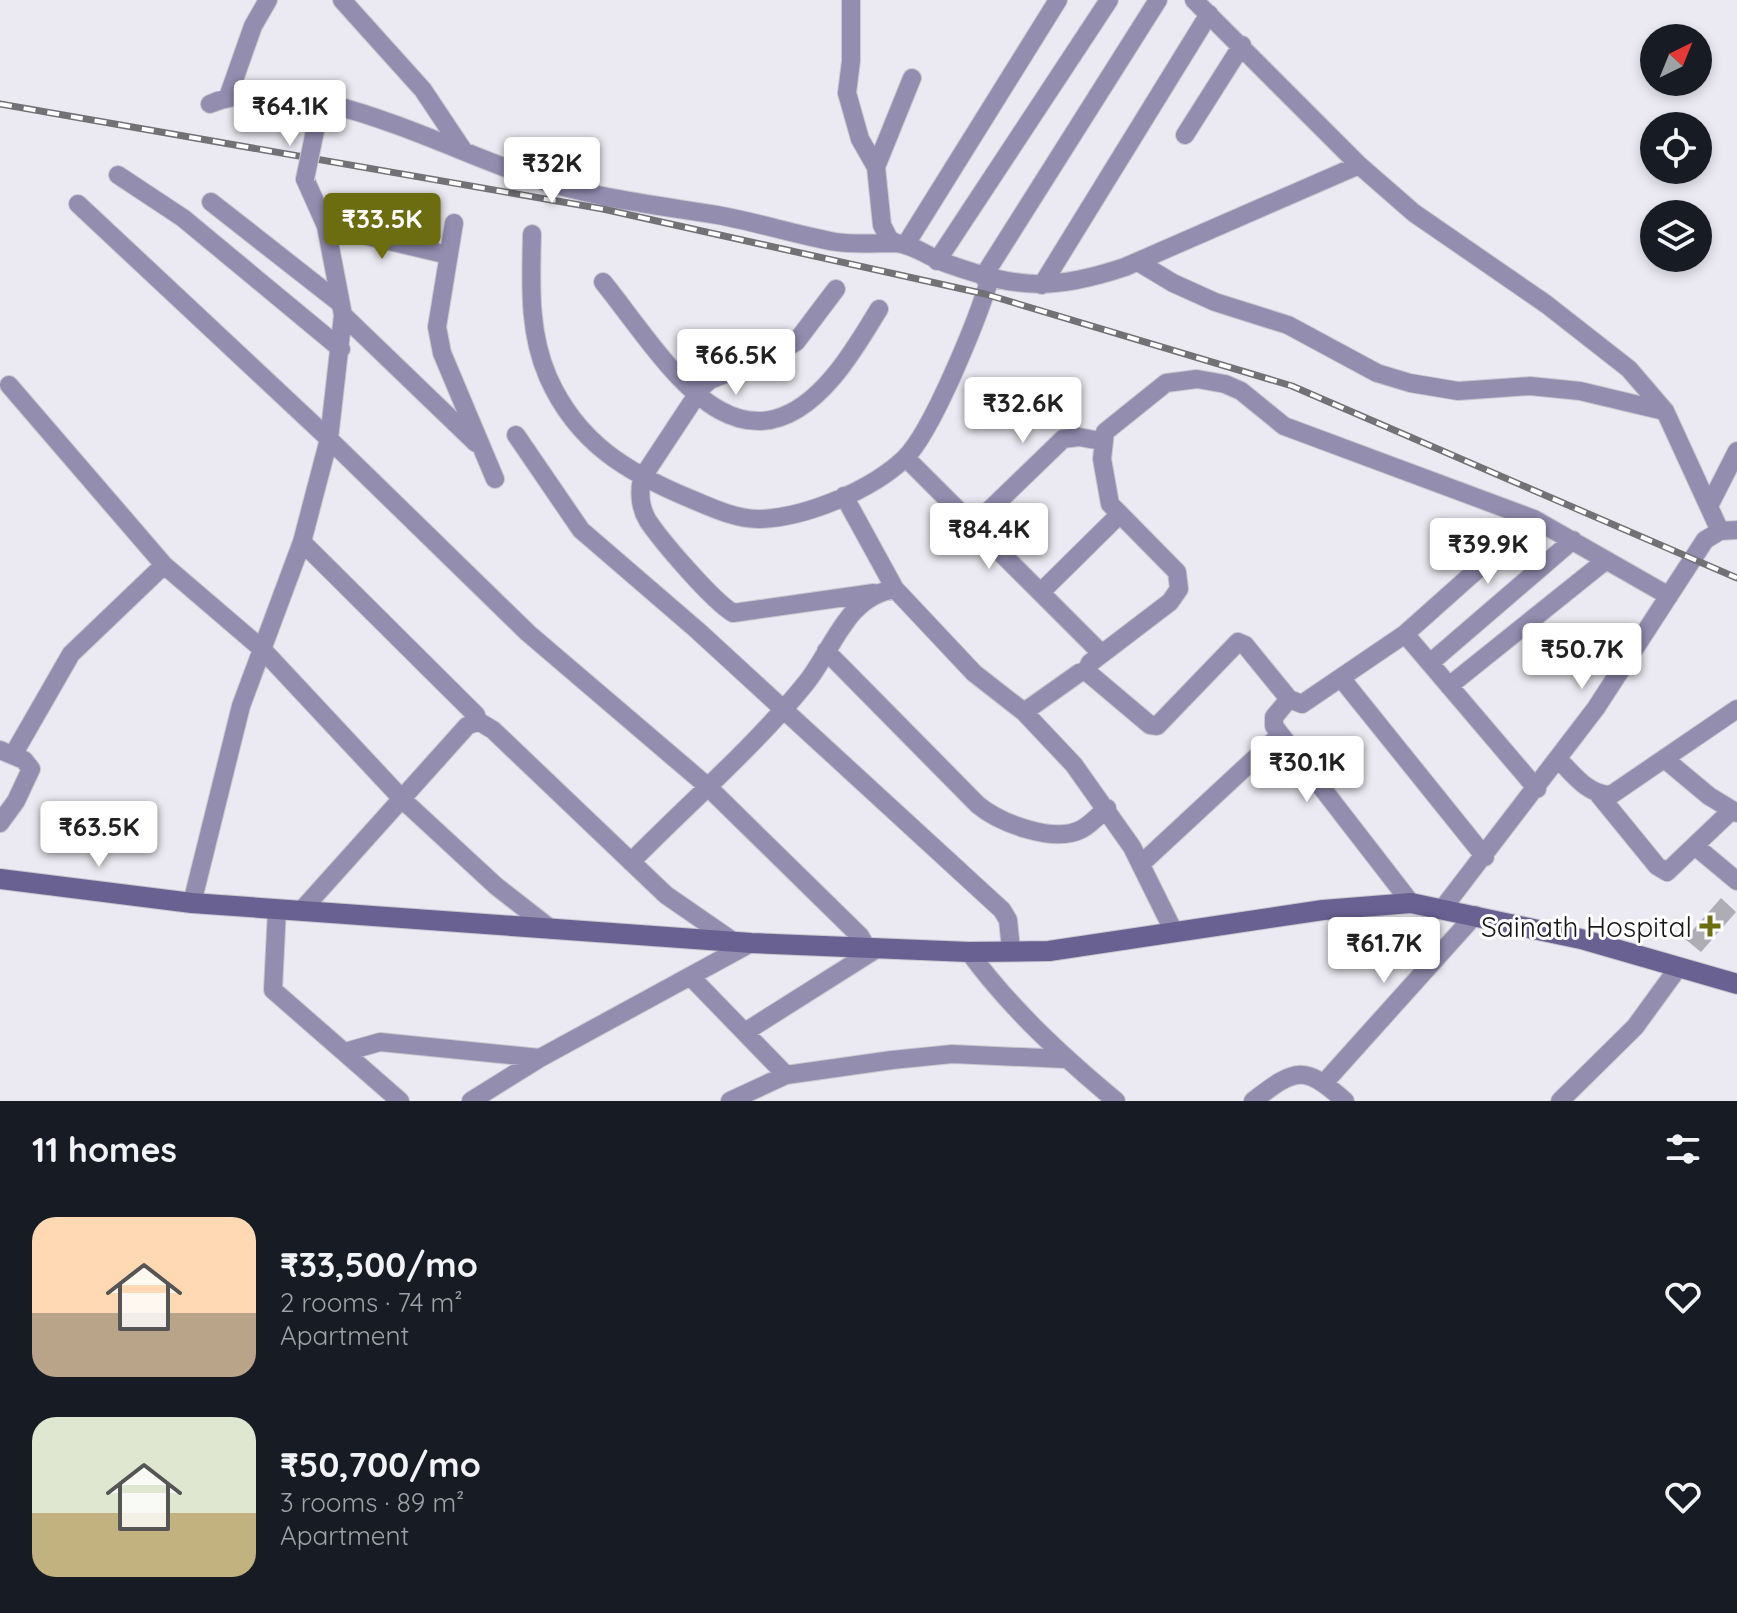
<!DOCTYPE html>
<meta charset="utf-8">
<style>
body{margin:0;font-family:Quicksand,sans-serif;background:#20242c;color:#f1f3f6;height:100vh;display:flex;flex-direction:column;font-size:30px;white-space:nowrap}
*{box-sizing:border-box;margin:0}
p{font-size:26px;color:#9ea1a6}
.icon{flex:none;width:44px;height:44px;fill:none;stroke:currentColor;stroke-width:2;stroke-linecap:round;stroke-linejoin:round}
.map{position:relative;height:1101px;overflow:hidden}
.details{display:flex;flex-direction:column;background:#171b24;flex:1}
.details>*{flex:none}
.needle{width:52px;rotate:43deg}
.controls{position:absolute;left:1640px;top:24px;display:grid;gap:16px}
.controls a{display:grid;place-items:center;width:72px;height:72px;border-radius:50%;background:#171b24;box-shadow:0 4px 12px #0003;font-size:40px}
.price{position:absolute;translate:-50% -68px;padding:0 18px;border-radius:8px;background:#fff;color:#222;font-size:26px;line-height:52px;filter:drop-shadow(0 2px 4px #0008)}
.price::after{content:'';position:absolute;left:50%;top:48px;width:24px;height:18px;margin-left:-12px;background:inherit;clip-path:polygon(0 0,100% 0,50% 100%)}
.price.active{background:#6b6d10;color:#fff}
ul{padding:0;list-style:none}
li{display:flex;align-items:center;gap:24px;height:200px;padding:0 32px}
li span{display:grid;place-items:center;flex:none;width:224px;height:160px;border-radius:24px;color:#555}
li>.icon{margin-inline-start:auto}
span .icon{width:96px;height:96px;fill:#fffc;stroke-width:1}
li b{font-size:34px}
h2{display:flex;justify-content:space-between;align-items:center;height:96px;padding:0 32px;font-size:34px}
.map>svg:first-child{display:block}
</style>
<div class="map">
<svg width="1737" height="1101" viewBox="0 0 1737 1101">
<rect width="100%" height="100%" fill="#ebeaf2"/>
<path fill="#aeadb5" d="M 1721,898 L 1736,912 L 1701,952 L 1685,939 Z"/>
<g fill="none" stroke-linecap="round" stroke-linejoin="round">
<defs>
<path id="street" d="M 342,0 L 423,90 L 463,150
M 851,0 L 851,61 L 847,93 L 860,139 L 876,167 L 882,225 L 889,239 L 896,243 C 915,245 930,258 948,264 C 1019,289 1053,291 1125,267 L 1359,165
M 1194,0 L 1359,165 L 1414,213 L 1546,304 L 1629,369 L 1665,411 L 1720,531
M 228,97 L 253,26 L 268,0
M 210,104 C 298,67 447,150 534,178 C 593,198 656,205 717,215 C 757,222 796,235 836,242 C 855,245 876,243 896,243
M 1185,135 L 1242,45
M 876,167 L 912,78
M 118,175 L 183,218 L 341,349
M 211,202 L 341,304
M 78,204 L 329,439 L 528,633 L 706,785 L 860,936 L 867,948
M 454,223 L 437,327 L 442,353 L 495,479
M 326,226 L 448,255
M 532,234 C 531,283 528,331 548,377 C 577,443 628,473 691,499 C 712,508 738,520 761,519 C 807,517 871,490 904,459 C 932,433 978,318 990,278
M 906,244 L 1058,0
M 937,261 L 1109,0
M 1138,262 L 1173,283 L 1215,302 L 1288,325 L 1377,373 L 1410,383 L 1458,391 L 1530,386 L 1580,391 L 1664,411
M 983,277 L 1158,0
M 603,282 C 663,356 737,492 834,376 C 851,356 865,332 879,309
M 1042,285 L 1209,14
M 836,289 L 796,342 L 773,355 L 710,380 L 702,387 L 642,478 C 639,493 640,508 648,521 C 663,543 712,600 733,613 L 874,593
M 343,315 L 476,443
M 9,385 L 164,565 L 262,649 L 404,801 L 496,886 L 551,929
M 516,435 L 581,530 L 697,630 L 1002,910 L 1008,920 L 1011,949
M 906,458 L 1102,654
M 844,496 L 895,589
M 1709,506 L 1737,451
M 974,525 L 1063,439 L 1079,437 L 1101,441
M 302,542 L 476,715 L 478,721 L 493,730 L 666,895 L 734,942
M 1041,592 L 1119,515
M 1405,634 L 1537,789
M 826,651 L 978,805 C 1000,823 1054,844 1082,829 C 1091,824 1099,815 1107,808
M 1430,663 L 1573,540
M 1086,671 L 1090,663 L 1170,602 L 1179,589 L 1177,572 L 1110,504 L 1102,459 L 1105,432 L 1166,383 L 1197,379 L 1225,384 L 1241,391 L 1284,426 L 1534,519 L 1669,596
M 1341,678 L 1485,857
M 1449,686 L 1605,561
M 1289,699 L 1274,717 L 1274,726 L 1411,903
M 1024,712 L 1079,673 L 1086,671 L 1150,725 L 1157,726 L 1238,642 L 1245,645 L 1289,699 L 1302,704 L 1405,634 L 1534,519
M 0,750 L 24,760 L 31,769 L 16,801 L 0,823
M 13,755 L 71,654 L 164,565
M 1559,760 C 1574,775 1588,795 1611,795 L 1737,709
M 1666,760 L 1709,796 L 1737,813
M 1599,795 L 1657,866 L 1667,872 L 1732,810
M 1695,846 L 1737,881
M 631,862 C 688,804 756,745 806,683 C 833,650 846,596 895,589 L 974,673 L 1024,712 L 1074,765 L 1132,847 L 1174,932
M 1141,864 L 1280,735
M 192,903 L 241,706 L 302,542 L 329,439 L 343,315 L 326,226 L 305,179
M 1443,908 L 1596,708 L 1705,540 L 1720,531 L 1737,530
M 277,909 L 273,990 L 400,1101
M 301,911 L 467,726 L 478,721
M 969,952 C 1010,1008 1062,1056 1116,1101
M 690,976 L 786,1075
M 745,1032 L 878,948
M 345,1052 L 380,1042 L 540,1058
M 1324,1083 L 1475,915
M 471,1101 L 540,1058 L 751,943
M 730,1101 L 786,1075 L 892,1060 L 952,1054 L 1066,1059
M 1253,1101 C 1297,1067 1304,1065 1345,1101
M 1560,1101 L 1635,1027 L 1678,968"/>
<path id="secondary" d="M 0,879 L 192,903 L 751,943 L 969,952 L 1049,951 L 1323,910 L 1411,903 L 1581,939 L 1737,984"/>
</defs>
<use href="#street" stroke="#c9c8cf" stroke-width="20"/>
<use href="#secondary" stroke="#c9c8cf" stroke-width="22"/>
<use href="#street" stroke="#938eb0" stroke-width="18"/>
<use href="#secondary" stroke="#696192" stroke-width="20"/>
<defs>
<path id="rail" d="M 0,104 L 603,209 L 985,294 L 1292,386 L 1737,578"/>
</defs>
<use href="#rail" stroke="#727176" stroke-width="7"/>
<use href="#rail" stroke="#fff" stroke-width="4" stroke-dasharray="12" stroke-linecap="butt"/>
<defs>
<path id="street-bridge" d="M 305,179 L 316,126"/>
</defs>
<use href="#street-bridge" stroke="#c9c8cf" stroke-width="20" stroke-linecap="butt"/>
<use href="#street-bridge" stroke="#938eb0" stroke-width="18"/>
</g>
<path fill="#6b6d10" stroke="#fff" stroke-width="3" d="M1706 914h8v8h8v8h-8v8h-8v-8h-8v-8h8z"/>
<g text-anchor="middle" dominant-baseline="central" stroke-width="6" stroke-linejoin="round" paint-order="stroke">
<g font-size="28" fill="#161619" stroke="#fff" text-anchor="end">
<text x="1692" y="926">Sainath Hospital</text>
</g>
</g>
</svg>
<div class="controls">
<a><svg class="needle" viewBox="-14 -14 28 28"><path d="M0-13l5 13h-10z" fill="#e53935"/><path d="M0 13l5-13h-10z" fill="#9ea1a6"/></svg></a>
<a><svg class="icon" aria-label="locate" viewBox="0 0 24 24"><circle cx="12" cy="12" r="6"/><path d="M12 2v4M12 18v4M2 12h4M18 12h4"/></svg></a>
<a><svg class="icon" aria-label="layers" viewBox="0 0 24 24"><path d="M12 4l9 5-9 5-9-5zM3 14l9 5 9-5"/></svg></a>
</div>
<b class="price" style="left:290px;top:148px">₹64.1K</b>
<b class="price" style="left:552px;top:205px">₹32K</b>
<b class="price active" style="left:382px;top:261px">₹33.5K</b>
<b class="price" style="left:736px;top:397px">₹66.5K</b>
<b class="price" style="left:1023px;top:445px">₹32.6K</b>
<b class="price" style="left:989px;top:571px">₹84.4K</b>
<b class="price" style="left:1488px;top:586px">₹39.9K</b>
<b class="price" style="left:1582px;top:691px">₹50.7K</b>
<b class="price" style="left:1307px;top:804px">₹30.1K</b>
<b class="price" style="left:99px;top:869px">₹63.5K</b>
<b class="price" style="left:1384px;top:985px">₹61.7K</b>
</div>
<section class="details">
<h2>11 homes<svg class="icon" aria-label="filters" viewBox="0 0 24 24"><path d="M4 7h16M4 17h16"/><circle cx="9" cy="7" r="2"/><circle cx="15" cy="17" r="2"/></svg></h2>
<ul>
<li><span style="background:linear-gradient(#ffd9b3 60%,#b9a48a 0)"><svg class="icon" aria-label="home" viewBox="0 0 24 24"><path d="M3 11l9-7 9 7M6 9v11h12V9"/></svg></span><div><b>₹33,500/mo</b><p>2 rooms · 74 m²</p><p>Apartment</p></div><svg class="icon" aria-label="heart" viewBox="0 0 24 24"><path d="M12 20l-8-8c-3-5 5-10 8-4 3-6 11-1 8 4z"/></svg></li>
<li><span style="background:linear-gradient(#dfe7d0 60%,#c2b280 0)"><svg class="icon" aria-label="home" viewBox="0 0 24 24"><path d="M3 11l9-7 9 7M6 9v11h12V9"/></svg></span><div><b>₹50,700/mo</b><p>3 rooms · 89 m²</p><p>Apartment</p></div><svg class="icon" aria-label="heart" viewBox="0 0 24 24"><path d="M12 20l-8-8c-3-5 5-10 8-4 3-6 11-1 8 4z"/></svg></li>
</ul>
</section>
